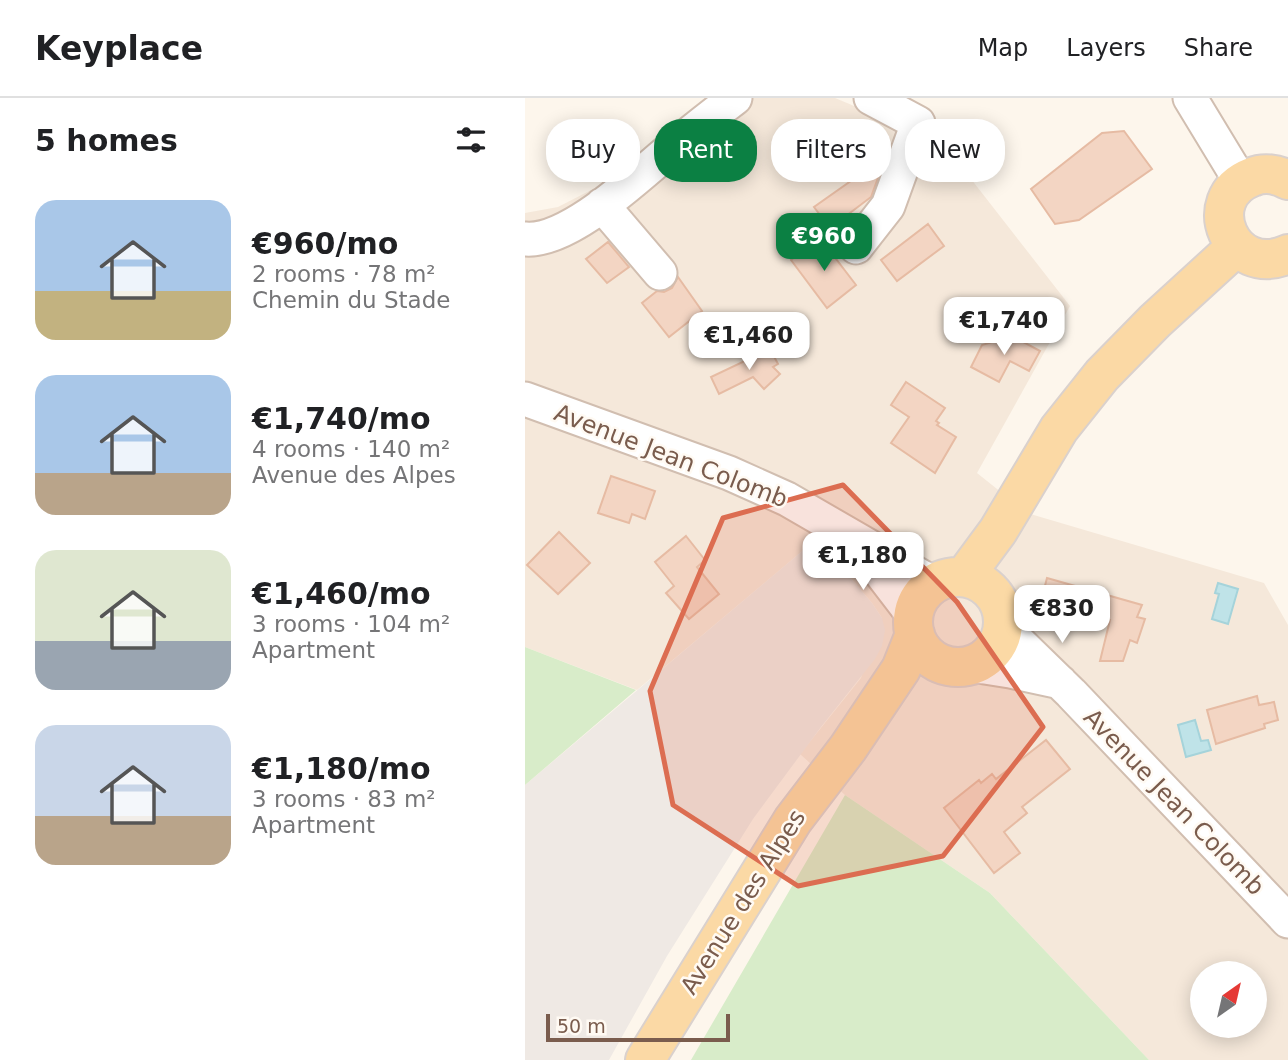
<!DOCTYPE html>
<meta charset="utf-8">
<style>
body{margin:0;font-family:"DejaVu Sans",sans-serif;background:#f2f2f2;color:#202124;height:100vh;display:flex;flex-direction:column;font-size:26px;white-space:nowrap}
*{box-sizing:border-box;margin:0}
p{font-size:23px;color:#757577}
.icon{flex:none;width:38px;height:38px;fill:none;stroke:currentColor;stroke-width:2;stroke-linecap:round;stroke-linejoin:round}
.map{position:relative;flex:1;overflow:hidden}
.drawer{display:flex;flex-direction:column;background:#fff;width:525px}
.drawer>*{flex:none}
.banner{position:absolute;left:21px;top:21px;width:637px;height:63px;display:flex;gap:14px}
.needle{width:46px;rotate:34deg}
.fabs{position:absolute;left:665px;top:863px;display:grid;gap:14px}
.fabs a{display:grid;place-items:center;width:77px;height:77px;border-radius:50%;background:#fff;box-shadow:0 4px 18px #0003;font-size:35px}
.scale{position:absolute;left:21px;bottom:18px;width:184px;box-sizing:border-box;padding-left:7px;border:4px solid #7a5c4d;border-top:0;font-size:19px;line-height:24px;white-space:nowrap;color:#7a5c4d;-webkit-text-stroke:5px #fffaf3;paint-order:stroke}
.price{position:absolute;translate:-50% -60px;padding:0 16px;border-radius:14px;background:#fff;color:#222;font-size:23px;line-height:46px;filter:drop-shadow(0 2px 4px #0008)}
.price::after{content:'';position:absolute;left:50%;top:42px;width:21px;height:16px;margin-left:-10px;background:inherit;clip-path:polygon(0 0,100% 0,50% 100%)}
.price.current{background:#0b8043;color:#fff}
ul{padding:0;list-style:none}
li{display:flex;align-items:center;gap:21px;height:175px;padding:0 35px}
li span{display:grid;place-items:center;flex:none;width:196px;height:140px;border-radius:21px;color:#555}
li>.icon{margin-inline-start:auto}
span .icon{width:84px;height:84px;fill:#fffc;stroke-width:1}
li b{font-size:30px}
h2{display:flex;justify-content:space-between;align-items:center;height:84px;padding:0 35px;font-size:30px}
.pill{padding:0 24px;border-radius:28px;background:#fff;box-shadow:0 4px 18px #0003;font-size:24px;line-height:63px}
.pill.current{background:#0b8043;color:#fff}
header{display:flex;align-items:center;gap:42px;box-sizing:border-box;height:98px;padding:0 35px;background:#fff;border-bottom:2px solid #e0e0e0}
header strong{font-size:33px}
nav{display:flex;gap:38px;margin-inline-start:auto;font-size:24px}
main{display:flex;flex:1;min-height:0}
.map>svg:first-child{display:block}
</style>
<header>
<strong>Keyplace</strong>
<nav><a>Map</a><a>Layers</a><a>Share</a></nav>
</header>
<main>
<section class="drawer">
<h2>5 homes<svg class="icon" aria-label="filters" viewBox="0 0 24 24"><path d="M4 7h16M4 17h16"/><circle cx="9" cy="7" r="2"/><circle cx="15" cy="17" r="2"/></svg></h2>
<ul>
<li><span style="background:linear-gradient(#a9c7e8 65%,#c2b280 0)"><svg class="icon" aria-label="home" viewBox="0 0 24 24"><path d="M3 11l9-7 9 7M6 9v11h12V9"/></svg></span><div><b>€960/mo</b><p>2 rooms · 78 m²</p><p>Chemin du Stade</p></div></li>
<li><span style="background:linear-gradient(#a9c7e8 70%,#b9a48a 0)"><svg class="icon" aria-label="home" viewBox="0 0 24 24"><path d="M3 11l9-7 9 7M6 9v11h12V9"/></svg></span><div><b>€1,740/mo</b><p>4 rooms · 140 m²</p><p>Avenue des Alpes</p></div></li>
<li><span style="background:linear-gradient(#dfe7d0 65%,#9aa5b1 0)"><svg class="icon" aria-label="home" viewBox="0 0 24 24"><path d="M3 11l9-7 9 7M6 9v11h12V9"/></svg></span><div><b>€1,460/mo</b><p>3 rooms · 104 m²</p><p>Apartment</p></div></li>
<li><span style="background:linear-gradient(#c9d6e8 65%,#b9a48a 0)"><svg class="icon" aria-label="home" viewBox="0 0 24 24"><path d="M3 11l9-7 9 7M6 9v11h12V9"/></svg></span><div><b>€1,180/mo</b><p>3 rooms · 83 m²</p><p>Apartment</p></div></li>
</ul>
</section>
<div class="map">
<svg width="763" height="962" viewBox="0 0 763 962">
<rect width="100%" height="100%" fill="#fdf6ec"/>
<path fill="#f5e8da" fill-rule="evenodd" d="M 182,0 L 310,0 L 418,45 L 545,208 L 452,375 L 502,415 L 739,485 L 763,527 L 763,962 L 624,962 L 465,795 L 320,697 L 275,656 L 336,580 L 357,520 L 347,505 L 304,455 L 288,444 L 112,592 L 0,549 L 0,115 L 33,109 L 70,90 ZM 677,875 L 730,875 L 730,928 L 677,928 Z"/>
<path fill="#efe9e4" d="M 288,444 L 304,455 L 347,505 L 357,520 L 360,532 L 357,548 L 350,561 L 296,629 L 228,721 L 142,858 L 84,962 L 0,962 L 0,687 Z"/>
<path fill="#d8ecc9" d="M 0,549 L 111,592 L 0,687 Z
M 320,697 L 465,795 L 624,962 L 166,962 Z"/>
<path fill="#bfe3e8" stroke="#a5d3da" stroke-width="2" d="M 693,485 L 713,491 L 703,526 L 687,521 L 694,496 L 690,495 Z
M 670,622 L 676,643 L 683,642 L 686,652 L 661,659 L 653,627 Z"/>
<path fill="#f3d5c3" stroke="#e6bba3" stroke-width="2" d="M 599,33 L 627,71 L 554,122 L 530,126 L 506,91 L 577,35 Z
M 338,56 L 354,77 L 346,99 L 305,130 L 289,109 L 330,80 L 321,68 Z
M 403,126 L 419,148 L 372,183 L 356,162 Z
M 295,140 L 331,187 L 302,210 L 266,162 Z
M 83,144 L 104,169 L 82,185 L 61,161 Z
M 153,179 L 177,213 L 144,239 L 117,205 L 132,193 L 139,194 L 147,190 Z
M 487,238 L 515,253 L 504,273 L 485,263 L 474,284 L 446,269 L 457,247 Z
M 245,251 L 253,266 L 248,269 L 255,276 L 239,291 L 228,279 L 194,296 L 186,279 Z
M 381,284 L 420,310 L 411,323 L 414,325 L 412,327 L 431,339 L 410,375 L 366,345 L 384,319 L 366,307 Z
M 86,378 L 130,393 L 120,421 L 107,416 L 104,425 L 73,415 Z
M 34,434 L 65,465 L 33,496 L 2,467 Z
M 161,438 L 180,462 L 172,469 L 194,496 L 164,521 L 141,495 L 149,488 L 130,464 Z
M 522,480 L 617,507 L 612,519 L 620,521 L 612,545 L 605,542 L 598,563 L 575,563 L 585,522 L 516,503 Z
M 732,598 L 734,607 L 749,604 L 753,622 L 739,626 L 740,630 L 691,646 L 682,612 Z
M 521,642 L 545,671 L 497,709 L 502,715 L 479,734 L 495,755 L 469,775 L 419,710 L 454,682 L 456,685 L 467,676 L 471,681 Z"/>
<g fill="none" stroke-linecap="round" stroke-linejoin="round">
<defs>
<path id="minor" d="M 665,0 L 716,84
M 77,107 L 135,175
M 0,141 C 44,145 113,78 146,51 C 167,33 188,17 210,0
M 331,149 L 363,108 L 393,25 L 346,0
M 0,301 L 204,375 L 262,401 L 409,486
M 342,457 L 388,517
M 478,529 L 546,595 L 763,823
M 447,567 L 485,573 L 535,584"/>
<path id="major" d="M 763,82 C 752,76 739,74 727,79 C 672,100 706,182 763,156
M 439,479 L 473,433 L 534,331 L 577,277 L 630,223 L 711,149
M388 524a45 45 0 1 1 90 0a45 45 0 1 1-90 0Z
M 120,962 L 268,722 L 323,650 L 376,571 L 390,536"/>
</defs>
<use href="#minor" stroke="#d1beb0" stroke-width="37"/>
<use href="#major" stroke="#dad1cd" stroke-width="42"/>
<use href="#minor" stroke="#fff" stroke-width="33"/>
<use href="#major" stroke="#fbd9a5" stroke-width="38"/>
</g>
<path fill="#dc6d51" fill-opacity="0.2" stroke="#dc6d51" stroke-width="5" stroke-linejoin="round" d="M 318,387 L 432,504 L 518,629 L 418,758 L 273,788 L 148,707 L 125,593 L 198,420 Z"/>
<g text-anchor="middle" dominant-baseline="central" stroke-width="5" stroke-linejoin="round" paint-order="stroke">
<g font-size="24" fill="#7a5c4d" stroke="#fffaf3">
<text transform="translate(146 358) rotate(21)">Avenue Jean Colomb</text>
<text transform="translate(649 704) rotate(46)">Avenue Jean Colomb</text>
<text transform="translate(218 804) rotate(-58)">Avenue des Alpes</text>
</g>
</g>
</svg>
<div class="fabs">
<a><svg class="needle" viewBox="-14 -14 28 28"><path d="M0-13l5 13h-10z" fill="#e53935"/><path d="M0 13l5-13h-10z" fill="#757577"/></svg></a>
</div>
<div class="scale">50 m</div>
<b class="price current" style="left:299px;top:175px">€960</b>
<b class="price" style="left:479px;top:259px">€1,740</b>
<b class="price" style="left:224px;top:274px">€1,460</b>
<b class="price" style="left:338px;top:494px">€1,180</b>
<b class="price" style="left:537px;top:547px">€830</b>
<div class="banner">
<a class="pill">Buy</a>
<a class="pill current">Rent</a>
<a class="pill">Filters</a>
<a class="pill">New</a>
</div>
</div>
</main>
